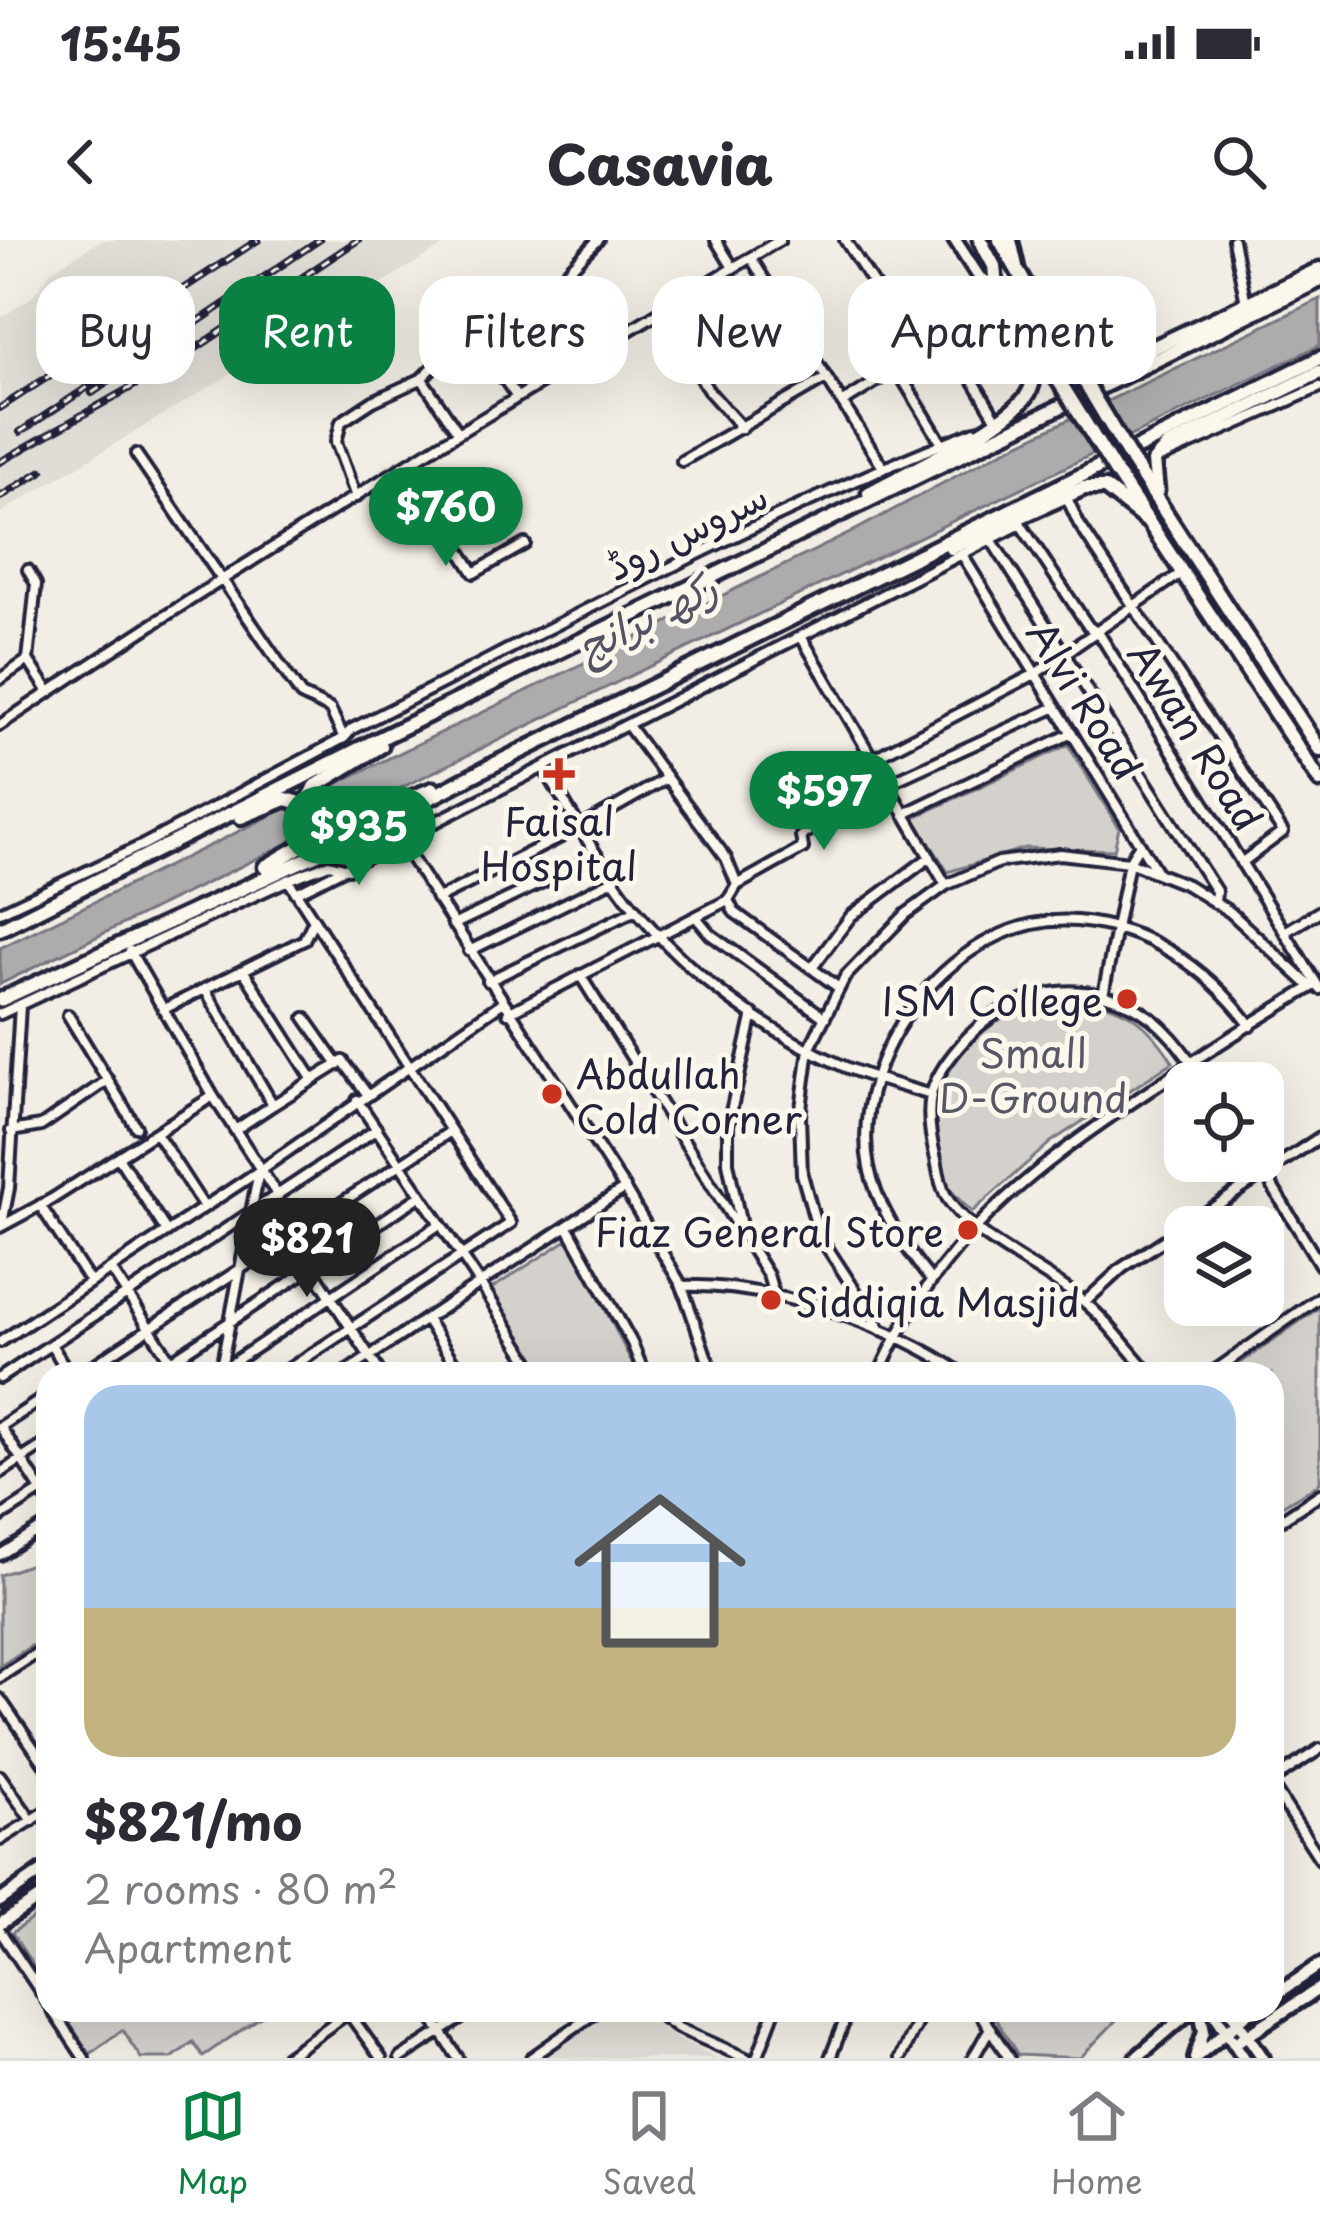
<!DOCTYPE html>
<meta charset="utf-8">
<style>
body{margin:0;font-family:"Playpen Sans","Playpen Sans Arabic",sans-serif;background:#f7f7f7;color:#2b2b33;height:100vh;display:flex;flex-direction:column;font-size:45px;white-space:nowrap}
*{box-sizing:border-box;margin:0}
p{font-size:39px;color:#7c7c81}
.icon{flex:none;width:66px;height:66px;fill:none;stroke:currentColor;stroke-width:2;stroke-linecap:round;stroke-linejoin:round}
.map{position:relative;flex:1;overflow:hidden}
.details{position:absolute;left:36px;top:1122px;width:1248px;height:660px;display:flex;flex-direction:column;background:#fff;border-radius:36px;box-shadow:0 12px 48px #0002}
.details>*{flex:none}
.banner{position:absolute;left:36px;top:36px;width:1248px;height:108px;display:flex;gap:24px}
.controls{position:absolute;left:1164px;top:822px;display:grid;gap:24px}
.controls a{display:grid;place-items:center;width:120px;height:120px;border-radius:24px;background:#fff;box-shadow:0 12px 48px #0002;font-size:60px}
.price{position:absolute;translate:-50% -102px;padding:0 27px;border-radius:42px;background:#0b8043;color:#fff;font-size:39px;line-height:78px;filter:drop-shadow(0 3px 6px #0008)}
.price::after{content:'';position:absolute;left:50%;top:72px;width:36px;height:27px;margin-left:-18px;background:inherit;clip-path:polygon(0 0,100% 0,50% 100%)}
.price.on{background:#222;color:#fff}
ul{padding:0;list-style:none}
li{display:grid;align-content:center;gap:24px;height:636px;padding:0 48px}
li span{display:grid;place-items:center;height:372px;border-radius:36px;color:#555}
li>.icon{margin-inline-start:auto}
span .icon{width:216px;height:216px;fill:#fffc;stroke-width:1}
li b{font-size:51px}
.tag{padding:0 42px;border-radius:36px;background:#fff;box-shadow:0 12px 48px #0002;font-size:42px;line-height:108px}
.tag.on{background:#0b8043;color:#fff}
.status{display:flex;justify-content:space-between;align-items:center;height:84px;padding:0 60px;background:#fff;direction:ltr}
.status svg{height:33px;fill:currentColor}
header{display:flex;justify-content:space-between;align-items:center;height:156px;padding:0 48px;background:#fff;font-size:54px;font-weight:800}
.menu{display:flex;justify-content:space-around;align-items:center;height:168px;border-top:3px solid #e1e1e2;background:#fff;font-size:33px;color:#7c7c81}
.menu a{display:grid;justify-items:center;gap:6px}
.menu .on{color:#0b8043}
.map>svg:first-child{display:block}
</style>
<div class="status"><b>15:45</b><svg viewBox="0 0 49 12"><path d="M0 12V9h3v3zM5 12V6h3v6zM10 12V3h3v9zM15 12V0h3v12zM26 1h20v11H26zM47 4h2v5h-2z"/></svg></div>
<header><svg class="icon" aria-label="back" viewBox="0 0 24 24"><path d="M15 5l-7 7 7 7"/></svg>Casavia<svg class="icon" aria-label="search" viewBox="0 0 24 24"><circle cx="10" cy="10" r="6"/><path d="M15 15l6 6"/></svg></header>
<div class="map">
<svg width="1320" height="1818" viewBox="0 0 1320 1818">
<rect width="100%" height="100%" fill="#f2eee5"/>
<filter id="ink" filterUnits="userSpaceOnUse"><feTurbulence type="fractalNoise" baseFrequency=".00833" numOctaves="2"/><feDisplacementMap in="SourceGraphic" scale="24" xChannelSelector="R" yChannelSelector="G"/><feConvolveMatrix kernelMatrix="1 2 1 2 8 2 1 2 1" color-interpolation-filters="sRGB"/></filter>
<g filter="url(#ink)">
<path fill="#e0dcd6" d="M 102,0 L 453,0 L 0,273 L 0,78 L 31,58 L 52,30 Z
M 610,1770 L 639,1770 L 675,1797 L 717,1818 L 541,1818 Z"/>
<path fill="#d4d1cc" stroke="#7b7a84" stroke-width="3" d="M 1068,505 L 1119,588 L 1114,610 L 1025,608 L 948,632 L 914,578 Z
M 1055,758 C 1114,761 1141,771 1173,822 L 1051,902 L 972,972 C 964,964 952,954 947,944 C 913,879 947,801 1009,770 C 1023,763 1040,761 1055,758 Z
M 570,998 L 634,1127 L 607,1134 L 544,1134 L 491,1049 Z
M 1320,1067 L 1320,1243 L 1272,1272 L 1272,1134 L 1225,1134 Z
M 43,1320 L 48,1328 L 48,1395 L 0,1426 L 0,1335 Z
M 48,1667 L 48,1749 L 12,1693 Z
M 61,1770 L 271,1770 L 203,1816 L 193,1802 L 172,1818 L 141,1818 L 122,1790 L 90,1814 Z
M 990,1770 L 1126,1770 L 1080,1818 L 1018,1815 Z"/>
<path fill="#aeabad" stroke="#76747f" stroke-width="3" d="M 1320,59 L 1320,105 L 630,436 L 0,744 L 0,708 L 850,293 L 997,214 Z"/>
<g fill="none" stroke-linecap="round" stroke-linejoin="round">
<defs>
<path id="street" d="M 716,0 L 733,28
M 845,0 L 898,82 L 907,88 L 996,47
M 1233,0 L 1246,63
M 751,18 L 882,226
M 533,55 L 575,122
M 661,71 L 708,150 L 742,188
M 934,75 L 997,180
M 473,94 L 516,156
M 896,128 L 942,204
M 422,139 L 458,192
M 842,163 L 947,97
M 136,214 L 301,455 L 330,469 L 344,498 L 352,489 C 557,386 761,274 975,191
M 1162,217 L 1320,147
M 682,221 L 826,138
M 406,225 L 474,333 L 525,304
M 1066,256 L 1079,284 L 1283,592 L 1241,623
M 356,257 L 336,202 L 341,182 L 373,161 L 421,139 L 453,107 L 562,37 L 598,0
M 1021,285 L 1088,386 L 1100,395 L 1320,749
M 992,301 L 1216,651 L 1215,663
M 963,316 L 1157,632
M 28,330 L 36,344 L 28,420 L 49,452
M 802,398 L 946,645
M 0,439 L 28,420
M 0,485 C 254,313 517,157 780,0
M 874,518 L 1035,434 L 1180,334
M 545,530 C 574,577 601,627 636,670 C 689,735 766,792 843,826 C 871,838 902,846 931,855
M 887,544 L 1056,467
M 904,574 L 1072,493
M 371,592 L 401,602 L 623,946 L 682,1046 L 711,1130
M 402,601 L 413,570
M 737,645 L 803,608 L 801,596 L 886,541
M 296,653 L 1021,284
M 437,659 L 581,587 L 667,538
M 728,660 L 734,672 L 839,748
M 0,672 L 143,605 L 344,498
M 696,677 L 710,694 L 825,778
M 453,685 L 597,616
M 1285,692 L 1320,671
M 469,711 L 615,639
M 812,728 L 851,676 L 930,617
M 243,730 L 313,840
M 580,735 L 768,1035 L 775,1058
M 488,741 L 636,670
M 205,749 L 273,865 L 343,821 L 367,854
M 1103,755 L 1129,622 L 1140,604
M 164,769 L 304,700 L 313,682
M 508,773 L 728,660 L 737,645 L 726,618 L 629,487
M 0,774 L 288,640 L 329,624 L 348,629
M 68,775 L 136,887
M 305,778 L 338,825
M 213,856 L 278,956
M 235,890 L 273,865
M 11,891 L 41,886 L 108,840
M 156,893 L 204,967
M 118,917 L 167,992
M 1257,921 L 1320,1025
M 269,962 L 381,1134
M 40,965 L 90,1042
M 2,984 L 9,948 L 20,766
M 567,986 L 625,948
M 0,987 L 52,959 L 213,856 L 130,711
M 742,991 L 728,922 L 728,885 L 753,774
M 111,1029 L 179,1134
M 930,1039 C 905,1008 878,969 869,928 C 847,814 957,671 1077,681 C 1151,688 1207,728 1251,786
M 682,1046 C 770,1043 892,1085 963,1134
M 1085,1062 L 1122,1028 L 1320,897
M 426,1079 L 461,1134
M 881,1090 L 819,995 L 802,934 L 800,876 L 809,809 L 845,737 L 906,674 L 946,645 L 999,622 L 1060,614 L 1129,622 L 1187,645 L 1230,672 L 1311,747
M 0,1102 L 259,931 L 502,763
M 51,1104 L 69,1134
M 220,1133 L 259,931
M 80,1134 L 451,891
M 151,1134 L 420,956
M 216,1134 L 440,984
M 281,1134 L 511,983 L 288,640
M 343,1134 L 480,1043 L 357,860
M 537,1134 L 480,1043 L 567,986 L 632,1103 L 644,1133
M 641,1134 L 711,1130 L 712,1134
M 879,1134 C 936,1002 1030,930 1146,853 C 1202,815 1259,778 1317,744
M 1150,1134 C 1128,1110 1107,1080 1082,1060 C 1043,1028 966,996 945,954 C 940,944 938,930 936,919 C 931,900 927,875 931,855 C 935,838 947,821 958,808 C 1000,757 1068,735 1130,765 C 1164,781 1185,813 1205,843
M 1210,1134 L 1320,1057
M 0,1138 L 377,889
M 0,1186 L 48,1261
M 0,1187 L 48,1155
M 0,1233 L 48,1202
M 0,1277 L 48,1246
M 1272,1286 L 1320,1254
M 37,1291 L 48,1308
M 0,1315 L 48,1284
M 0,1437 L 48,1406
M 0,1459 L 48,1529
M 0,1536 L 32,1581
M 1272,1540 L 1320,1509
M 1272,1545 L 1320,1619
M 0,1600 L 48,1570
M 0,1691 L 48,1763
M 52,1770 L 84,1818
M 427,1770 L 458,1818
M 653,1770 L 678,1788 L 746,1818
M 978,1770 L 1009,1818
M 347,1771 L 381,1818
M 285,1818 L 348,1773
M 400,1818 L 474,1770
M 531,1818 L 599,1770
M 757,1818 L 775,1770
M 830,1818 L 849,1770
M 900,1818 L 923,1770
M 973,1818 L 990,1788"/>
<path id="secondary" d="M 955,0 L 979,37 L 996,47
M 1011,0 L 1017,26
M 0,1661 L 48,1627
M 0,1684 L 48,1652
M 1272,1757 L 1320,1725
M 1212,1770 L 1244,1818
M 1230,1770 L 1263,1818
M 1235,1803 L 1320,1748
M 1196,1814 L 1204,1791 L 1200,1770
M 1136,1818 L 1192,1770
M 1195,1818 L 1252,1770"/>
<path id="primary" d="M 980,0 L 994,26 L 996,47 L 1066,152
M 1000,0 L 1047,82
M 1043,76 C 1068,102 1088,125 1127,120 L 1320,29
M 1058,100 L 1086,144
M 1132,221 L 1320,510
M 1115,231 L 1320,541
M 1157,251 L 1154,221 L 1167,207 L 1320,132
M 869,253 C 903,234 1017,182 1030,150 C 1038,132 1033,112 1030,93
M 951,308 L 1084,248 L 1105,248 L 1147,281
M 381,506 L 314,547 L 311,555 L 326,586 L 339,587 L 433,549
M 241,577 L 286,559 L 297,562 L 310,593 L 308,602 L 265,627
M 0,689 L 377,500 L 1320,40
M 0,760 L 363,593 L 487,528 L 1320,118"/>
</defs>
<use href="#street" stroke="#22223b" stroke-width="16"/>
<use href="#secondary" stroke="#22223b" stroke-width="20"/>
<use href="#primary" stroke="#22223b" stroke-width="21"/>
<use href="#street" stroke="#fbf7ec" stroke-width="8"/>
<use href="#secondary" stroke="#fbf7ec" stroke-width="10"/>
<use href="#primary" stroke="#fbf7ec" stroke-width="12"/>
<defs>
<path id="rail" d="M 92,153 L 319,0
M 0,168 L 258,0
M 20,192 L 100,139
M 0,222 L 177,121 L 358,0
M 0,257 L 42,231"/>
</defs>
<use href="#rail" stroke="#22223b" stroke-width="8"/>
<use href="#rail" stroke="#fbf7ec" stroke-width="3" stroke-dasharray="9" stroke-linecap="butt"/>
<defs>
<path id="primary-bridge" d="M 1086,144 L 1132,221
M 1066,152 L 1115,231"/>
</defs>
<use href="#primary-bridge" stroke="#22223b" stroke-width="21" stroke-linecap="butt"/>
<use href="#primary-bridge" stroke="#fbf7ec" stroke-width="12"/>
</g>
</g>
<g fill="#c8321e" stroke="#fbf7ec" stroke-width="4.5">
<path d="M553 516h12v12h12v12h-12v12h-12v-12h-12v-12h12z"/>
<circle cx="1127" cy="759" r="12"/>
<circle cx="552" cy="854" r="12"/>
<circle cx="968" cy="990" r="12"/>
<circle cx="771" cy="1060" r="12"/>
</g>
<g text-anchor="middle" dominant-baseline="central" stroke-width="10" stroke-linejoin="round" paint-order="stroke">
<g font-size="39" fill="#22223b" stroke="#fbf7ec">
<text transform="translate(686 289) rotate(-26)">سروس روڈ</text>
<text transform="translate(1086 459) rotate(58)">Alvi Road</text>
<text transform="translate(1197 495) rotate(58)">Awan Road</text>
</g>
<g font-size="39" fill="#22223b" stroke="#fbf7ec" text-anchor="end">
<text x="559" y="579" text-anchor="middle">Faisal<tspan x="559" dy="45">Hospital</tspan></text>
<text x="1103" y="759">ISM College</text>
<text x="576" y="832" text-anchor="start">Abdullah<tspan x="576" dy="45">Cold Corner</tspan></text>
<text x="944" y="990">Fiaz General Store</text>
<text x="795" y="1060" text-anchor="start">Siddiqia Masjid</text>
</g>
<g font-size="39" fill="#575766" stroke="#fbf7ec">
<text x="1033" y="811">Small<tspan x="1033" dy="45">D-Ground</tspan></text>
</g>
<g font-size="42" font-style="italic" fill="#535263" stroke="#fbf7ec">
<text transform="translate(646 375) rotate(-26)">رکھ برانچ</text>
</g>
</g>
</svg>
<div class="controls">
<a><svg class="icon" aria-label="locate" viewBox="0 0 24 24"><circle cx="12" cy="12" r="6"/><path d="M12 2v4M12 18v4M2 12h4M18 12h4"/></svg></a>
<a><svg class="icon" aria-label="layers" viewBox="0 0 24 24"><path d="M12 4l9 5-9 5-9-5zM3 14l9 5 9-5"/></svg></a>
</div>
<b class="price" style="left:446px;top:329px">$760</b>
<b class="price" style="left:824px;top:613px">$597</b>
<b class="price" style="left:359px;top:648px">$935</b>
<b class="price on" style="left:307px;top:1060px">$821</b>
<div class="banner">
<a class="tag">Buy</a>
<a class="tag on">Rent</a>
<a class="tag">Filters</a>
<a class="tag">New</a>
<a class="tag">Apartment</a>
</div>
<section class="details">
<ul>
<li><span style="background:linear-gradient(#a9c7e8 60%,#c2b280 0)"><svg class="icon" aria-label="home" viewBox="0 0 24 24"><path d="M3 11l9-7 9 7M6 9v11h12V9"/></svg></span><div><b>$821/mo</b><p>2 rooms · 80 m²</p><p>Apartment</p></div></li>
</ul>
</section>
</div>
<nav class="menu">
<a class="on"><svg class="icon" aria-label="map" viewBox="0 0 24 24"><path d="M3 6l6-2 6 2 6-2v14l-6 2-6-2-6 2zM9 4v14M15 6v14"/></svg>Map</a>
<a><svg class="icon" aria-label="saved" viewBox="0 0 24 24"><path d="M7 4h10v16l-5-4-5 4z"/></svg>Saved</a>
<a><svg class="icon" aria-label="home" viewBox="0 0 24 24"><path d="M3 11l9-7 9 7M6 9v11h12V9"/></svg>Home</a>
</nav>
